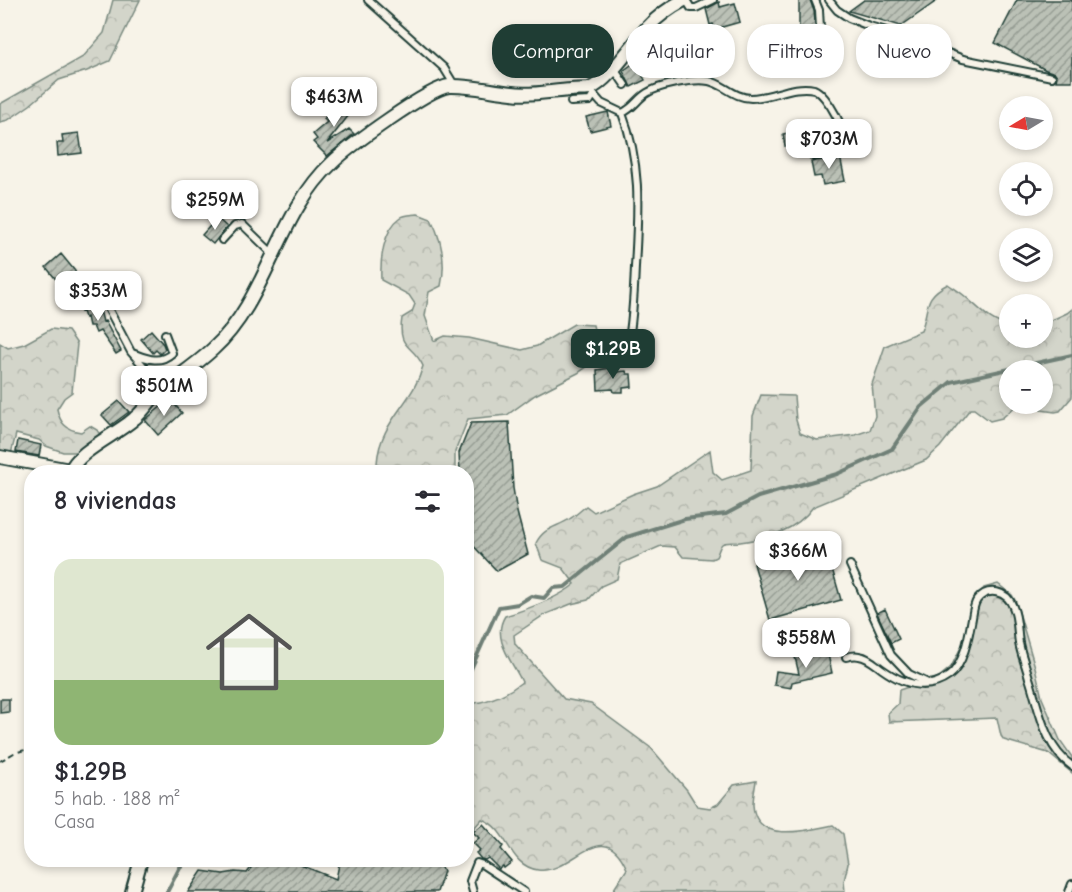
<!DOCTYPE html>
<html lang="es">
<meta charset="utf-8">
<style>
body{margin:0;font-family:"Comic Neue",sans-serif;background:#f2f2f3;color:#2b2b33;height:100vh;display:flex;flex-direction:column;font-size:22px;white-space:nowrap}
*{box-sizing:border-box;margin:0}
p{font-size:20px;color:#7c7c81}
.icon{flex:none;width:33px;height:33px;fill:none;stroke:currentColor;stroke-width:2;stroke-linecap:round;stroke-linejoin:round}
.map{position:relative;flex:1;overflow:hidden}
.panel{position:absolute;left:24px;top:465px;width:450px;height:402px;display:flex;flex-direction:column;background:#fff;border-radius:24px;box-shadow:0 3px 9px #0003}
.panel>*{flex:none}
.top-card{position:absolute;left:492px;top:24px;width:489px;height:54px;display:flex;gap:12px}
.needle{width:39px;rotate:260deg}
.tools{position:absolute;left:999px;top:96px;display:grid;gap:12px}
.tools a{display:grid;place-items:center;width:54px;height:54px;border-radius:50%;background:#fff;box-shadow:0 3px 9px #0003;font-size:30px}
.price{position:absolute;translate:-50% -51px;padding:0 14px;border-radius:12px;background:#fff;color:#222;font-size:20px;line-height:39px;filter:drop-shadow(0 2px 3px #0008)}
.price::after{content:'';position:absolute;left:50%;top:36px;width:18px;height:14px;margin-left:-9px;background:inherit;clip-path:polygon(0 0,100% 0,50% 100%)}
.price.current{background:#1f3d34;color:#fff}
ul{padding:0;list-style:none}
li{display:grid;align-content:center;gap:12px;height:318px;padding:0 30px}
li+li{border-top:2px solid #e1e1e2}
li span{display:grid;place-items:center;height:186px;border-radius:18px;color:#555}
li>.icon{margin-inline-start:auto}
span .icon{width:108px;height:108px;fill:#fffc;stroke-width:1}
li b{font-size:26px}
h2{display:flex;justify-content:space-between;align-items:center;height:72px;padding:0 30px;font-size:26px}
.pill{padding:0 21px;border-radius:24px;background:#fff;box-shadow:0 3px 9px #0003;font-size:21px;line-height:54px}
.pill.current{background:#1f3d34;color:#fff}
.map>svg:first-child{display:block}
</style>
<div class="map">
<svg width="1072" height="892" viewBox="0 0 1072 892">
<defs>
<pattern id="forest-crowns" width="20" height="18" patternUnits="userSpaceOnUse" patternTransform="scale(1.5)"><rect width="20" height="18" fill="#d3d5ca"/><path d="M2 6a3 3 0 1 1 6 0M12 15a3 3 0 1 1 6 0" fill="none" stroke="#b5b8ae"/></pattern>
<pattern id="building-hatch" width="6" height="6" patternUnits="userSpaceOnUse" patternTransform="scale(1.5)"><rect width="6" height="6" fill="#bbc1b6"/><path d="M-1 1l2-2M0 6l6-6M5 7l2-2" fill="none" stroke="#979e95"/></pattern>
</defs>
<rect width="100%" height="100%" fill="#f7f3e8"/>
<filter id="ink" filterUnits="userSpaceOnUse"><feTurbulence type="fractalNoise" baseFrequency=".0167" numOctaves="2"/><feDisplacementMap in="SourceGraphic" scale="12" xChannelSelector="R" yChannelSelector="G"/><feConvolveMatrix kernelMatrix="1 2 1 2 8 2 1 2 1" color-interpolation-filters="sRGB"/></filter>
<g filter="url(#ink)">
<path fill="url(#forest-crowns)" stroke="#79897f" stroke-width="1.5" fill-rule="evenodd" d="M 113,0 L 140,0 L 110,61 L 87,71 L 59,80 L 30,105 L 8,120 L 0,122 L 0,104 L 83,57 L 104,33 Z
M 418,214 L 431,219 C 442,240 446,263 441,286 L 429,292 L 425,316 L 434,341 L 445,336 L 469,338 L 522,350 L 537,346 L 574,324 L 593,325 L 597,343 L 595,361 L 578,373 L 535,395 L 507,415 L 468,419 L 455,452 L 455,472 L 384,472 L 377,463 C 380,420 413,404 423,366 C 413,344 397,350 402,318 L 412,312 L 415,304 L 409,295 L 381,280 C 380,261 383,230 400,218 C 405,214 413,215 418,214 Z
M 948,284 C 955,289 962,293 968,299 C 982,311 991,322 1009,326 L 1010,338 L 1042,338 L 1043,324 L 1067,313 L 1072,309 L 1072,397 L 1060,411 L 1055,412 L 1041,410 L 1034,404 L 1017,405 L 1002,418 L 990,421 L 974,409 L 970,409 L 940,447 L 926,460 L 813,507 C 796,531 768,538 740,542 C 735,543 726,541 722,544 C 719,547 718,554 716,557 L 712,559 L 683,557 L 675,547 L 661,546 L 620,564 L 617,579 L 601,586 L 588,600 L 571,604 L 544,615 L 514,635 L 515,644 L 564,699 L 591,704 L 651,748 L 687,790 L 697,806 L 710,808 L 718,804 L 734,785 L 756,781 C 755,788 753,797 753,805 C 756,845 807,830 833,825 L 843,834 L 848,864 L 844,881 L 845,892 L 612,892 L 627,869 C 603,813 572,875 538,870 C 507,865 510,830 482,819 L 467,836 L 467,704 C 488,702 506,695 522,682 C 512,661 491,638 505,616 C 528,609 557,599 575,584 L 563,568 L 542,560 L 536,543 C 545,526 557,528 571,518 C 576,515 581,510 586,506 L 594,512 L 633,494 L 657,486 L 710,450 L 713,472 L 722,480 L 751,470 L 753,416 L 761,395 L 794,396 L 796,420 L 800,433 L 817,440 L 855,435 L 870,430 L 875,416 L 872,384 L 885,346 L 921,331 C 930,308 922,297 948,284 ZM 1042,370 L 1042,404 L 1010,404 L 1010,370 Z
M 51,329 L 68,331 L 77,344 L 72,392 L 64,398 L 57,409 C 60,423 66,430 81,432 L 90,426 L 97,430 L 101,437 L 75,452 L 63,452 L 46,446 L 39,440 L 16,434 L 11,454 L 0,452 L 0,343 L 8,348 L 24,344 Z
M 998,584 L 1012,595 L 1016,602 L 1035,667 L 1042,698 L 1060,740 L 1072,757 L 1072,773 L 1048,753 L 1004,740 L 1001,736 L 997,718 L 889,722 L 888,713 L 898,704 L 899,690 L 939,677 L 951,667 L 966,637 L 967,623 L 981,592 L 984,588 Z"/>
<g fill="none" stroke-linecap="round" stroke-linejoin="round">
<path stroke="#6f8077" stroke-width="4" d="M 466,680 L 499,607 L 518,604 L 531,596 L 544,598 L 553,588 L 565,587 L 627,537 L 685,519 L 726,514 L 758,497 L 837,474 L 892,449 L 921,407 L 951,382 L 1072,355
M 167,892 L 180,867 L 189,860"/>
</g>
<path fill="url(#building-hatch)" stroke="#1f3d34" stroke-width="1.5" d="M 799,0 L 810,0 L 814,11 L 816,33 L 799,33 Z
M 864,0 L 938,0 L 901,26 L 849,11 Z
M 1017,0 L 1072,0 L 1072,81 L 1056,81 L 1057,76 L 1055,73 L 1046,70 L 995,43 Z
M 719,2 L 720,7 L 735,3 L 740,22 L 715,29 L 713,24 L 710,25 L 706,9 Z
M 635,62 L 645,80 L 631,87 L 623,71 Z
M 340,99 L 356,106 L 327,143 L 349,129 L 354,134 L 327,156 L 313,142 L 317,139 L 313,134 L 327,122 L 324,119 Z
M 608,112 L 611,126 L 590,131 L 586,117 Z
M 802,130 L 805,142 L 785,146 L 783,134 Z
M 79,133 L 82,153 L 58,156 L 57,143 L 63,143 L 62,135 Z
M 840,156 L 845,181 L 823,185 L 821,176 L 814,177 L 811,162 Z
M 217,218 L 227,227 L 213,244 L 202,235 Z
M 61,254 L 75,271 L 80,297 L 68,298 L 67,293 L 46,267 Z
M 97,298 L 103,322 L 105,321 L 121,351 L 116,354 L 100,331 L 96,333 L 93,326 L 89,326 L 87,317 L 85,318 L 83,311 L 81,312 L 79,302 Z
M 151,330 L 163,344 L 165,349 L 160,354 L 156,350 L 153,353 L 141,339 Z
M 616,367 L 616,372 L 626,371 L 627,374 L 631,374 L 632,387 L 623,388 L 623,392 L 614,392 L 613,389 L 598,390 L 597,370 Z
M 170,399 L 182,413 L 158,435 L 145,420 Z
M 119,401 L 129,412 L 111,425 L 102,415 Z
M 509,422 L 513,488 L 517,512 L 528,554 L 497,571 L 466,538 L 466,472 L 460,472 L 459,453 L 471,423 Z
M 18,440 L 41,445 L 39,456 L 16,452 Z
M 825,544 L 841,600 L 770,620 L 754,564 Z
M 885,609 L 899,639 L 891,643 L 877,613 Z
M 827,650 L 832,673 L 792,682 L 791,688 L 774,685 L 776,671 L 799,674 L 795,657 Z
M 0,699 L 9,699 L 9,712 L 0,713 Z
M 483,824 L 503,846 L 501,849 L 512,862 L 504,868 L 503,866 L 499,869 L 488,858 L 485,860 L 481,859 L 476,853 L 480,850 L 473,843 L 479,838 L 473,832 Z
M 257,860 L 288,860 L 336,879 L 340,860 L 434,860 L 444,871 L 437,892 L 188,892 L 202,871 L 223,874 L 235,872 L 247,873 Z"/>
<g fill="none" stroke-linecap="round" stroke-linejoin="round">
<defs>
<path id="service" d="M 368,0 L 444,68 L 455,86
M 686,0 L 691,8 L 696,8 L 713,0
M 815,0 L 819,10 L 820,28
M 829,0 L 837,10 L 849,18 L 869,26 L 908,37 L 963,59 L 1052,77
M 614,69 L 625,85
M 589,89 L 601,103 L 622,113 C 642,165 638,212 635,267 C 634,293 633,319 628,345
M 571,102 L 590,101 L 593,96
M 622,113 C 634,108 637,99 647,93 C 660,85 693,78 709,81 C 724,84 734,98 751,98 C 771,98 794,84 814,89 C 826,93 851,136 842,147 C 836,155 822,155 813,156
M 222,240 L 235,226 L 242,224 L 274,255
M 91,293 L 100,293 L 131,352 L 163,388
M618 353a8 8 0 1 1 16 0a8 8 0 1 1-16 0Z
M 132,353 C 146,358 159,365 172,353 L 165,334
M 850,565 L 891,655 L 909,674 L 930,684
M 846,657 C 850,656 855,655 859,656 C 868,657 875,664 882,669 C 903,684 927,692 949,676 C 964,665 969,635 972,618 C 973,612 974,604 977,600 C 988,586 1007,591 1013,607 C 1018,618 1017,630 1019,643 C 1021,654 1026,666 1029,678 C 1039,708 1044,747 1072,766
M 473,892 L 470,881 L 477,863 L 483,865 L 524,892
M 1069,892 L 1072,884"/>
<path id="minor" d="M 0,457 L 70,470
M 70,472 C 77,451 118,434 135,418 C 146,409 152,396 163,388 C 180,375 197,364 213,349 C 268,299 277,214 332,163 C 348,147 429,88 449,86 C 470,85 491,91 512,93 C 531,96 551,91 571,90 C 576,89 583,90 589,89 C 608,82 634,42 648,27 C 659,15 671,7 684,0
M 132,892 L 141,860"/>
</defs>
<use href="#service" stroke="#1f3d34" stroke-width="10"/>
<use href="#minor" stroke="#1f3d34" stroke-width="16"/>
<path stroke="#1f3d34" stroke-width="2" stroke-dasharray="6 4.5" stroke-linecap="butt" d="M 0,761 L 14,753 L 32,748"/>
<use href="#service" stroke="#f7f3e8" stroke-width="6"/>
<use href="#minor" stroke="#f7f3e8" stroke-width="12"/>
</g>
</g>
</svg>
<div class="tools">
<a><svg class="needle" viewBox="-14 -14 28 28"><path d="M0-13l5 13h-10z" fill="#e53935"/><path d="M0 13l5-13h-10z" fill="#7c7c81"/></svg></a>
<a><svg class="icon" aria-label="locate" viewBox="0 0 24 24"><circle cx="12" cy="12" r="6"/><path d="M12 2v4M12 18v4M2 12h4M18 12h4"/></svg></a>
<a><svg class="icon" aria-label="layers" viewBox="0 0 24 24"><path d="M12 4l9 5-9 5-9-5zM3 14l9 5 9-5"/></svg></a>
<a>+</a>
<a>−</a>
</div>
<b class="price" style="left:334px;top:128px">$463M</b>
<b class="price" style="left:829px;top:170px">$703M</b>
<b class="price" style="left:215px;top:231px">$259M</b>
<b class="price" style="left:98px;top:322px">$353M</b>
<b class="price current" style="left:613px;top:380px">$1.29B</b>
<b class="price" style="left:164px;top:417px">$501M</b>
<b class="price" style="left:798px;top:582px">$366M</b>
<b class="price" style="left:806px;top:669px">$558M</b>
<div class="top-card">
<a class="pill current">Comprar</a>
<a class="pill">Alquilar</a>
<a class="pill">Filtros</a>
<a class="pill">Nuevo</a>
</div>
<section class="panel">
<h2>8 viviendas<svg class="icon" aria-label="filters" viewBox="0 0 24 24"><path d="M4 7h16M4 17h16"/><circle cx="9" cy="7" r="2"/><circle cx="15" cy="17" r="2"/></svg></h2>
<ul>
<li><span style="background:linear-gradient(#dfe7d0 65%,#8fb573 0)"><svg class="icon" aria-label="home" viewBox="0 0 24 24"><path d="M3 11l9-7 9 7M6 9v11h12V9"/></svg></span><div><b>$1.29B</b><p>5 hab. · 188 m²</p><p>Casa</p></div></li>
</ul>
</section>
</div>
